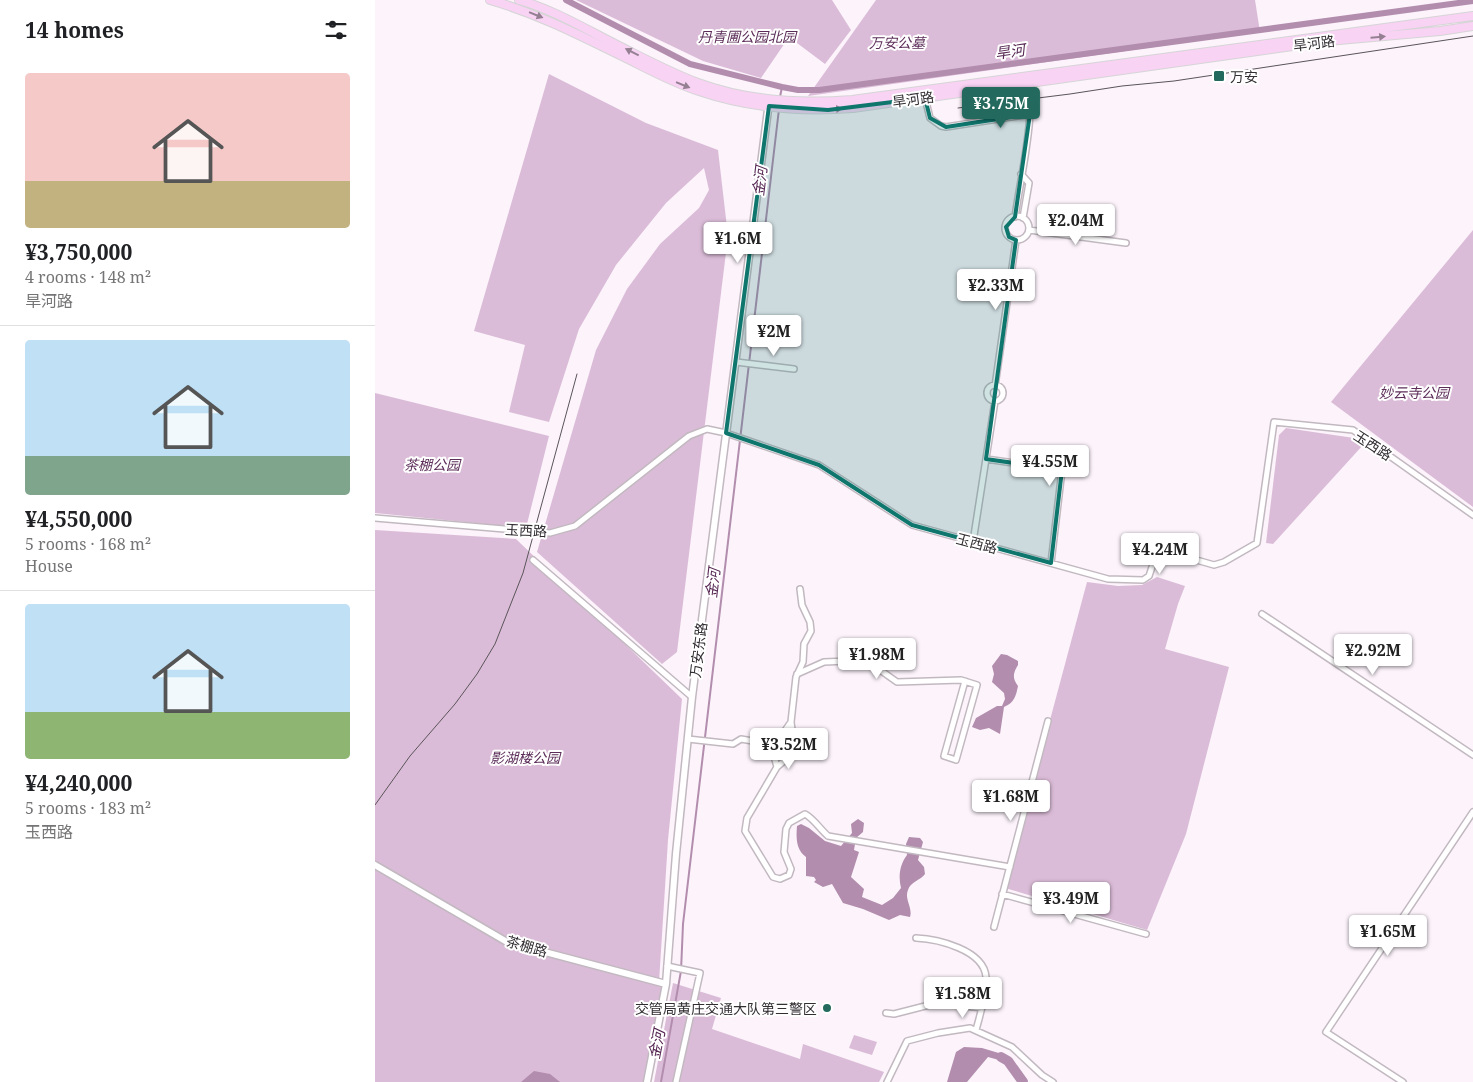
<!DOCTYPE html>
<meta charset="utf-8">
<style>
body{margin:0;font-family:"Noto Serif","Noto Sans SC",serif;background:#f2f2f2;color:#202124;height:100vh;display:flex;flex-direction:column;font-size:19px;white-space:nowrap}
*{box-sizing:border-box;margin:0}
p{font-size:16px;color:#757577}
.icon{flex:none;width:28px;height:28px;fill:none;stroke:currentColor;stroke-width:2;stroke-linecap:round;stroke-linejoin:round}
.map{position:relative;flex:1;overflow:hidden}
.sheet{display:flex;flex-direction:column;background:#fff;width:375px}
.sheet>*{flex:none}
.price{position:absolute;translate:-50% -42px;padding:0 11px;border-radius:5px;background:#fff;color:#222;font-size:16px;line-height:32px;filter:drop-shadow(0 1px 2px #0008)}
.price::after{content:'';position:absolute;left:50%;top:30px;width:15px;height:11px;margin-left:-8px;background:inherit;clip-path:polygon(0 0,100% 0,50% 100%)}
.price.on{background:#23695e;color:#fff}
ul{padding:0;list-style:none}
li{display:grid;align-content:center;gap:10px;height:265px;padding:0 25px}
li+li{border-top:1px solid #e0e0e0}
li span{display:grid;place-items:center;height:155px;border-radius:5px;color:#555}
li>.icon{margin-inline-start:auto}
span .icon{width:90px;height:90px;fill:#fffc;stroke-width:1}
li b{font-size:21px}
h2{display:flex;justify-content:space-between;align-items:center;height:60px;padding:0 25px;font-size:21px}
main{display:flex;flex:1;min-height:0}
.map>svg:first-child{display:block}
</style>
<main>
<section class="sheet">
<h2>14 homes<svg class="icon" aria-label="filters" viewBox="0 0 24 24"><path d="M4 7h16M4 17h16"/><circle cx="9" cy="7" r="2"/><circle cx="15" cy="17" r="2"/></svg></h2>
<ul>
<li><span style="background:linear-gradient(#f6c9c9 70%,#c2b280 0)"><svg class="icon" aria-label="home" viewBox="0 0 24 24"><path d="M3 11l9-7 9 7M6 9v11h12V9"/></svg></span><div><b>¥3,750,000</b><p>4 rooms · 148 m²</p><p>旱河路</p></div></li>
<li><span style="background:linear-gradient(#bfe0f5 75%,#7fa58c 0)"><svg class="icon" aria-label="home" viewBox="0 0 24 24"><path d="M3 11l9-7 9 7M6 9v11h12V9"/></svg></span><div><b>¥4,550,000</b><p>5 rooms · 168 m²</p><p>House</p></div></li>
<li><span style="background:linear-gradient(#bfe0f5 70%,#8fb573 0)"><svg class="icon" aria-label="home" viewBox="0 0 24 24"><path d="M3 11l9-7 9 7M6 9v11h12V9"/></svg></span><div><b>¥4,240,000</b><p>5 rooms · 183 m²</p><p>玉西路</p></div></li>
</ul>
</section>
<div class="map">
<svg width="1098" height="1082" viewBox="0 0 1098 1082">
<rect width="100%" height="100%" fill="#fcf3fb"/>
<path fill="#dbbcd8" d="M 201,0 L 457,0 L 476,30 L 450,64 L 414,37 L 386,78 L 328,61 Z
M 501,0 L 880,0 L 885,32 L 433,96 Z
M 174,74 L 271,123 L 343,150 L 353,236 L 302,652 L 287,664 L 162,552 L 221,350 L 252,289 L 285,244 L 324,208 L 334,190 L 329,168 L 291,203 L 241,265 L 204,329 L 174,422 L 134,412 L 150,345 L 99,331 Z
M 1098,230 L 1098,507 L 956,402 Z
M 0,393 L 174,436 L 151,528 L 0,513 Z
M 911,428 L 979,438 L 988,445 L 898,544 L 891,543 L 904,435 Z
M 0,530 L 141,539 L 307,699 L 293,840 L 284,982 L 288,987 L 270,1082 L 0,1082 Z
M 782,577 L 810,586 L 803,604 L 790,649 L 854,667 L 811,834 L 772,930 L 630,888 L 712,582 L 743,586 L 767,585 Z
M 298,983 L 346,998 L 337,1029 L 425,1059 L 428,1044 L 509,1072 L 504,1082 L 279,1082 Z
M 479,1035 L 502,1042 L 497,1055 L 474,1048 Z"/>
<path fill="#b28dae" d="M 626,654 L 632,655 L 643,661 L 643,665 C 638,673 637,678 643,686 C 641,696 639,703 629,707 L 625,734 L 614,728 L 605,730 L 597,727 L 601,718 L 622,706 L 627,706 L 630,699 L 629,693 L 617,682 L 619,674 L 617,666 Z
M 483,819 L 489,823 L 488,832 L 481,838 L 479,850 L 484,852 L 476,877 L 489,889 L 487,897 L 507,905 L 518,898 L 526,888 C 523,876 525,864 532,855 L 531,844 L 534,837 L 545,838 L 548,842 L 543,860 L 549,867 L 550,874 C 546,880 535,882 533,890 C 529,899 538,908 535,917 L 525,915 L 514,920 L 488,909 L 468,903 L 457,884 L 448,887 L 439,882 L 441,880 L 439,877 L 431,876 L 431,857 C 421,850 421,838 422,826 L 426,824 L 434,828 L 450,841 L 466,846 L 477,833 L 476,824 Z
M 589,1047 L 607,1048 L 627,1054 L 624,1060 L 613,1057 L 592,1082 L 572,1082 L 581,1052 Z
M 159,1071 L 175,1074 L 185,1082 L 146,1082 Z"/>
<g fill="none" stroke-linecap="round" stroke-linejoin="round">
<path stroke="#b28dae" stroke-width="2" d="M 405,97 L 407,87
M 286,1082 L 306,971 L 308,924 L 404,109"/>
<path stroke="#b28dae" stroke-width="6" d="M 191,0 L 315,64 L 407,87 L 423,90 L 444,90 L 1098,1"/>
<path stroke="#b28dae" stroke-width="10" d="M 626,1057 L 633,1061 L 648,1082"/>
<defs>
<path id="minor" d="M 550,98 L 555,118 L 566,126 L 571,127 L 655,114 C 653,149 645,182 640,217
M 646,174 L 654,183 L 648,218
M630 228a12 12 0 1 1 24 0a12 12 0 1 1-24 0Z
M 654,230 L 751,243
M 361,362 L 419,369
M612 393a8 8 0 1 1 16 0a8 8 0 1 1-16 0Z
M 620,386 L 641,240
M 611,459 L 687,470 L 676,563
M 0,518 L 175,533 L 200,526 L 314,436 L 332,429 L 351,433 L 444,465 L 537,525 L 733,579 L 768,580 L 774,576 L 783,549 L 839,565 L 849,562 L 882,543 L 899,422 L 978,430 L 1098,515
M 598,542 L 620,401
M 158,560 L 317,697
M 887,614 L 1098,755
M 422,674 L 449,662 L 473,661 L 495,665 L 505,670 L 522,682 L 586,680 L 602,685 L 581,760 L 569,756 L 590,681
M 416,722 L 421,677 L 428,662 L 429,644 L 436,631 L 435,622 L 427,605 L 425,589
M 313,739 L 358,744 L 366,739 L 400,745 L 399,756 L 402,767 C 421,752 419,745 416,722 L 400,745
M 402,767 L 372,818 L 370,831 L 398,877 L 405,879 L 414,875 L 416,869 L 409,852 L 411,829 L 414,823 L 430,814 C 439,819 445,829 453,836 L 635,867
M 627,894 L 771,934
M 619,927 L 673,721
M 541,938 C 563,939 609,950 611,977 C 612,993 605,1015 601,1030
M 292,966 L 325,973 L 301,1082
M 511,1013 L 519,1014 L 562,1003 L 607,1008
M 512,1082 L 532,1041 L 563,1033 L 595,1028 L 637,1047 L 667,1075 L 678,1082
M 1028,1082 L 951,1032 L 1098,812"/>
<path id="tertiary" d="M 0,865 L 132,942 L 291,984
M 272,1082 L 291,984 L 301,854 L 317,697 L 394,102"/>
<path id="primary" d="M 115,0 C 164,14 206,36 251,58 C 275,70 299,83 324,91 C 374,108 426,112 478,108 L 953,41 L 1065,31 L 1098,26
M 144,0 C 179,10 212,30 244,46 C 270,59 296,73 323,83 C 372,101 426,104 477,100 L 1098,16"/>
</defs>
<use href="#minor" stroke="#c2b9c0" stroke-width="8"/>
<use href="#tertiary" stroke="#c2b9c0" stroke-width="9"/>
<use href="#primary" stroke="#d6d5d6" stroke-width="10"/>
<use href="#minor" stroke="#fff" stroke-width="5"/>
<use href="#tertiary" stroke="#fff" stroke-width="6"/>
<use href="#primary" stroke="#f8d3f4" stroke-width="8"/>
<path stroke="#5a5559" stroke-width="1" d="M 583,108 L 695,94 L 747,86 L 799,81 L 1098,36
M 0,805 L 35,756 L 80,704 L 102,674 L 120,644 L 148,573 L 202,374"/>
</g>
<defs><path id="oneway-solid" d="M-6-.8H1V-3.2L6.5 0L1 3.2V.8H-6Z" transform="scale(1.25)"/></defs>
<g fill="#958093">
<use href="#oneway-solid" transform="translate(161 15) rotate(22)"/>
<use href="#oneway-solid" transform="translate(1003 37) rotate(-5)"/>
<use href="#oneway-solid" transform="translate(257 52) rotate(-153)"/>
<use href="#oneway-solid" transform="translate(308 85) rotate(22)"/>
<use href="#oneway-solid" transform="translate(460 109) rotate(-4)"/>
</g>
<path fill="#0f766e" fill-opacity="0.2" stroke="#0f766e" stroke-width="4" stroke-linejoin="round" d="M 550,98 L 555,118 L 571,127 L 655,114 L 640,217 L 631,227 L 634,237 L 641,240 L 611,459 L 687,470 L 676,563 L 537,525 L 444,465 L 351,433 L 394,106 L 453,110 Z"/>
<g fill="#23695e" stroke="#fff" stroke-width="2">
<rect x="838" y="70" width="12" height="12" rx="2.5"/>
<circle cx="452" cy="1008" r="5"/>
</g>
<g text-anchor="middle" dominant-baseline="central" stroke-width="4" stroke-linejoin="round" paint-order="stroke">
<g font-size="14" font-style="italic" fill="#5c2d59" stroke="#fff">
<text x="372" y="36">丹青圃公园北园</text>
<text x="522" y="42">万安公墓</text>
<text x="1039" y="392">妙云寺公园</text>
<text x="57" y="464">茶棚公园</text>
<text x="150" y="757">影湖楼公园</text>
</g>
<g font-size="14" fill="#322e32" stroke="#fff">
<text transform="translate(939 43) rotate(-7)">旱河路</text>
<text transform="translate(538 99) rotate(-8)">旱河路</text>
<text transform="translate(998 445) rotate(33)">玉西路</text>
<text transform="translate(151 530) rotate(3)">玉西路</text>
<text transform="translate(602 543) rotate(15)">玉西路</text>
<text transform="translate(323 650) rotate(-83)">万安东路</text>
<text transform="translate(152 946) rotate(16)">茶棚路</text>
</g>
<g font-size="14" fill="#322e32" stroke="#fff" text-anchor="start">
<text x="855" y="76">万安</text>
<text x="442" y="1008" text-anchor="end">交管局黄庄交通大队第三警区</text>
</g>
<g font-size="15" font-style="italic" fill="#562753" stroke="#fff">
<text transform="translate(635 51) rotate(-8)">旱河</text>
<text transform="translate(384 181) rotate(-83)">金河</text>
<text transform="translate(337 583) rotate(-83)">金河</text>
<text transform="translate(281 1044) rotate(-79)">金河</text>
</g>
</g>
</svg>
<b class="price on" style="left:626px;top:129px">¥3.75M</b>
<b class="price" style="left:701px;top:246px">¥2.04M</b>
<b class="price" style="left:363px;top:264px">¥1.6M</b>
<b class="price" style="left:621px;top:311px">¥2.33M</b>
<b class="price" style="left:399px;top:357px">¥2M</b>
<b class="price" style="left:675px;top:487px">¥4.55M</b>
<b class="price" style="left:785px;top:575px">¥4.24M</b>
<b class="price" style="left:998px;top:676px">¥2.92M</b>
<b class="price" style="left:502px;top:680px">¥1.98M</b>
<b class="price" style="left:414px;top:770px">¥3.52M</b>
<b class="price" style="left:636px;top:822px">¥1.68M</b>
<b class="price" style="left:696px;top:924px">¥3.49M</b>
<b class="price" style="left:1013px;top:957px">¥1.65M</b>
<b class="price" style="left:588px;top:1019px">¥1.58M</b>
</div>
</main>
